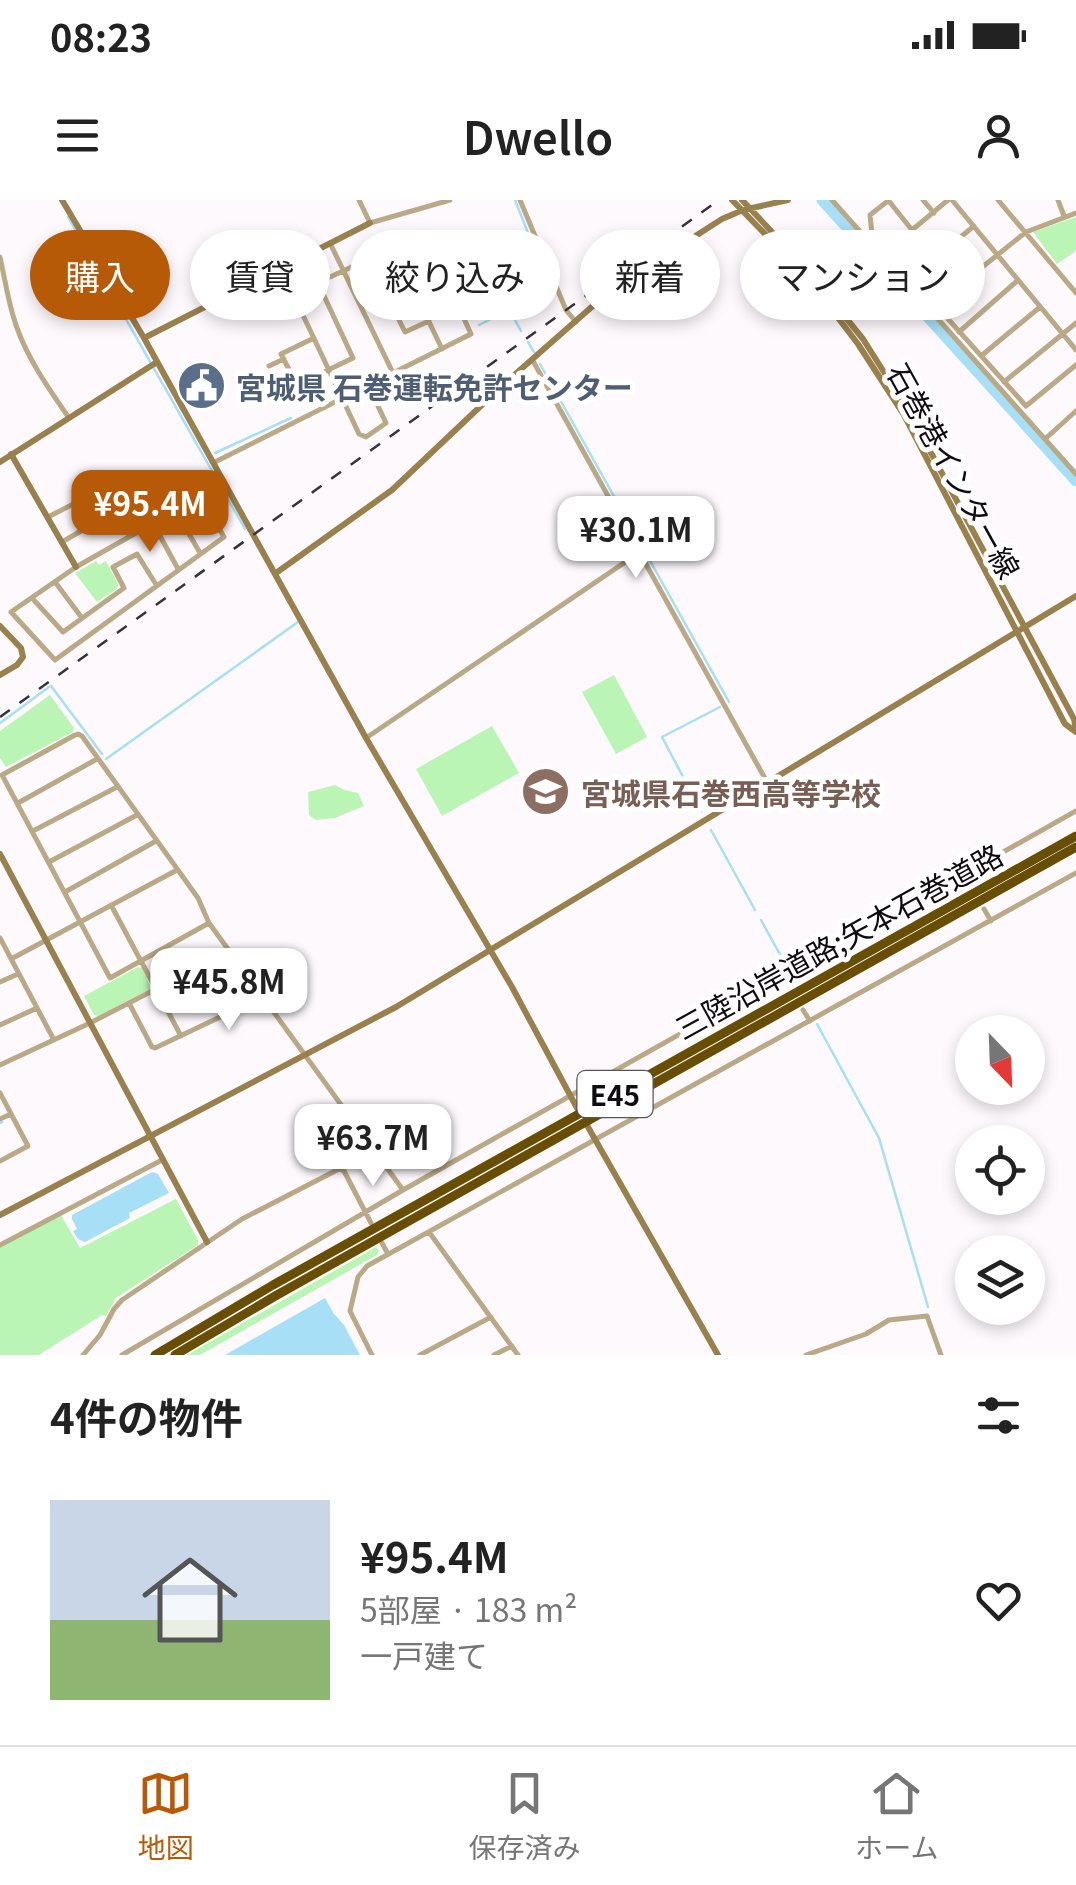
<!DOCTYPE html>
<html lang="ja">
<meta charset="utf-8">
<style>
body{margin:0;font-family:Georgia,"Noto Sans JP",serif;background:#f2f2f2;color:#222;height:100vh;display:flex;flex-direction:column;font-size:38px;white-space:nowrap}
*{box-sizing:border-box;margin:0}
p{font-size:32px;color:#767676}
.icon{flex:none;width:55px;height:55px;fill:none;stroke:currentColor;stroke-width:2;stroke-linecap:round;stroke-linejoin:round}
.map{position:relative;height:1155px;overflow:hidden}
.details{display:flex;flex-direction:column;background:#fff;flex:1}
.details>*{flex:none}
.hud{position:absolute;left:30px;top:30px;width:1018px;height:90px;display:flex;gap:20px}
.needle{width:65px;rotate:157deg}
.buttons{position:absolute;left:955px;top:815px;display:grid;gap:20px}
.buttons a{display:grid;place-items:center;width:90px;height:90px;border-radius:50%;background:#fff;box-shadow:0 5px 15px #0003;font-size:50px}
.price{position:absolute;translate:-50% -85px;padding:0 22px;border-radius:20px;background:#fff;color:#222;font-size:32px;line-height:65px;filter:drop-shadow(0 2px 5px #0008)}
.price::after{content:'';position:absolute;left:50%;top:60px;width:30px;height:22px;margin-left:-15px;background:inherit;clip-path:polygon(0 0,100% 0,50% 100%)}
.price.selected{background:#b75a08;color:#fff}
ul{padding:0;list-style:none}
li{display:flex;align-items:center;gap:30px;height:250px;padding:0 50px}
li+li{border-top:2px solid #e0e0e0}
li span{display:grid;place-items:center;flex:none;width:280px;height:200px;border-radius:0px;color:#555}
li>.icon{margin-inline-start:auto}
span .icon{width:120px;height:120px;fill:#fffc;stroke-width:1}
li b{font-size:42px}
h2{display:flex;justify-content:space-between;align-items:center;height:120px;padding:0 50px;font-size:42px}
.pill{padding:0 35px;border-radius:45px;background:#fff;box-shadow:0 5px 15px #0003;font-size:35px;line-height:90px}
.pill.selected{background:#b75a08;color:#fff}
.status{display:flex;justify-content:space-between;align-items:center;height:70px;padding:0 50px;background:#fff;direction:ltr}
.status svg{height:28px;fill:currentColor}
header{display:flex;justify-content:space-between;align-items:center;height:130px;padding:0 50px;background:#fff;font-size:45px;font-weight:600}
.tabs{display:flex;justify-content:space-around;align-items:center;height:140px;border-top:2px solid #e0e0e0;background:#fff;font-size:28px;color:#767676}
.tabs a{display:grid;justify-items:center;gap:5px}
.tabs .selected{color:#b75a08}
.map>svg:first-child{display:block}
</style>
<div class="status"><b>08:23</b><svg viewBox="0 0 49 12"><path d="M0 12V9h3v3zM5 12V6h3v6zM10 12V3h3v9zM15 12V0h3v12zM26 1h20v11H26zM47 4h2v5h-2z"/></svg></div>
<header><svg class="icon" aria-label="menu" viewBox="0 0 24 24"><path d="M4 6h16M4 12h16M4 18h16"/></svg>Dwello<svg class="icon" aria-label="person" viewBox="0 0 24 24"><circle cx="12" cy="8" r="4"/><path d="M4 21q1-7 8-7t8 7"/></svg></header>
<div class="map">
<svg width="1076" height="1155" viewBox="0 0 1076 1155">
<rect width="100%" height="100%" fill="#fdf9fd"/>
<path fill="#baf5b6" d="M 1076,17 L 1076,51 L 1057,64 L 1033,32 Z
M 96,361 L 99,365 L 106,361 L 118,384 L 117,389 L 97,402 L 75,373 Z
M 614,475 L 647,537 L 616,554 L 582,492 Z
M 50,495 L 74,528 L 73,532 L 6,567 L 0,558 L 0,531 Z
M 492,526 L 519,573 L 442,616 L 416,569 Z
M 335,585 L 344,590 L 358,593 L 364,606 L 335,618 L 316,620 L 309,615 L 308,592 Z
M 138,767 L 142,768 L 150,785 L 150,789 L 98,816 L 94,815 L 84,796 Z
M 176,999 L 198,1040 L 198,1045 L 116,1098 L 106,1116 L 102,1115 L 39,1155 L 0,1155 L 0,1047 L 61,1015 L 80,1048 Z
M 376,1047 L 379,1050 L 377,1055 L 200,1155 L 187,1155 Z"/>
<path fill="#a6dff6" d="M 152,972 L 158,974 L 169,993 L 129,1013 L 130,1018 L 85,1042 L 78,1039 L 73,1031 L 77,1029 L 72,1019 L 72,1015 Z
M 325,1098 L 334,1114 L 344,1125 L 360,1155 L 225,1155 Z"/>
<g fill="none" stroke-linecap="round" stroke-linejoin="round">
<path stroke="#a6dff6" stroke-width="2.5" d="M 68,17 L 245,329
M 510,111 L 521,131
M 479,125 L 550,89 L 515,0
M 528,142 L 534,152
M 540,164 L 729,502
M 215,253 L 291,218
M 51,486 L 102,554
M 0,523 L 49,487
M 106,559 L 298,422
M 701,611 L 662,537 L 720,507
M 711,630 L 755,710
M 761,720 L 787,767
M 817,824 L 879,938 L 928,1107
M 0,923 L 2,922"/>
<path stroke="#a6dff6" stroke-width="11" d="M 822,0 L 1076,281"/>
<path stroke="#b9a987" stroke-width="5" d="M 359,0 L 370,23 L 450,0
M 520,0 L 566,110 L 576,122
M 832,0 L 1076,274
M 888,0 L 912,30 L 948,0
M 889,0 L 870,15 L 872,34 L 1026,206 L 1076,165
M 923,0 L 934,13
M 952,0 L 1076,150
M 998,0 L 1076,93
M 1058,0 L 1064,16
M 330,43 L 393,173
M 0,57 C 4,75 7,94 12,112 C 22,151 46,185 69,218
M 911,78 L 974,26
M 409,80 L 442,149
M 385,92 L 405,132 L 429,121
M 935,105 L 1026,32 L 1076,13
M 959,132 L 1017,81
M 314,138 L 281,154 L 297,185 L 353,158 L 318,83
M 981,156 L 1040,107
M 533,161 L 767,582
M 269,166 L 284,159
M 1004,182 L 1076,123
M 1045,239 L 1076,211
M 213,263 C 299,220 385,177 471,134 L 440,66 L 385,91 L 369,59 L 293,94 L 359,234 L 366,237 L 386,223 L 368,185
M 48,317 L 85,298 L 87,299 L 100,320 L 62,342
M 153,323 L 178,369
M 200,353 L 185,327 L 209,311 L 224,337 L 55,460 L 11,412 L 76,367 L 224,283
M 55,382 L 82,418
M 32,398 L 63,432 L 124,388 L 113,367 L 137,354 L 157,386
M 366,538 L 640,352
M 18,603 L 97,559
M 33,631 L 117,587
M 49,662 L 137,615
M 964,674 L 971,686
M 65,692 L 156,641
M 111,705 L 181,836
M 984,709 L 991,721
M 209,723 L 110,778 L 2,575 L 75,535 L 78,534 L 82,536 L 198,698 L 209,723 L 403,990
M 0,738 L 54,840
M 11,759 L 177,670
M 0,782 L 18,774
M 161,798 L 234,760
M 129,803 L 152,847 L 155,848 L 262,797
M 803,810 L 810,821
M 0,825 L 37,808
M 0,865 L 90,823 L 156,789
M 0,893 L 28,946 L 0,961
M 0,919 L 11,914
M 429,1032 L 518,1155
M 382,1043 L 388,1054
M 0,1045 L 162,960
M 83,1155 L 100,1135 L 114,1109 L 122,1100 L 242,1019 L 339,969 L 344,971 L 371,1023
M 122,1155 L 403,990 L 1076,611
M 372,1155 L 350,1111 L 358,1077 L 367,1066 L 1076,673
M 420,1155 L 491,1117
M 494,1155 L 512,1146
M 806,1155 L 866,1134 L 889,1120 L 927,1116 L 941,1155"/>
<path stroke="#99814e" stroke-width="6" d="M 62,0 L 144,138 L 366,538 L 512,787 L 577,908
M 732,0 L 798,68 L 819,93 L 858,144 L 904,215 L 1065,524 L 1076,532
M 742,0 L 804,66 L 863,139 L 908,210 L 1074,519 L 1076,530
M 144,138 L 370,23
M 11,254 L 76,367
M 0,262 L 157,162
M 276,373 L 392,290 L 503,185 L 611,90 L 722,19 L 743,10 L 788,0
M 0,426 L 21,448 L 23,457 L 17,465 L 0,475
M 0,654 L 207,1042
M 588,927 L 718,1155
M 0,1015 L 396,807 L 1076,396"/>
<path stroke="#684e03" stroke-width="9" d="M 155,1155 L 273,1085 L 1076,636
M 175,1155 L 277,1095 L 1076,647"/>
<path stroke="#373138" stroke-width="2.5" stroke-dasharray="12 12" stroke-linecap="butt" d="M 0,517 L 719,0"/>
</g>
<defs>
<symbol id="civic-disc" viewBox="-11 -11 22 22"><circle r="9.5" fill="#5c6f8a" stroke="#fff"/><path d="M-.6-6.5H3V-4.5H.6V-3L4-1V1h2V6H-6V1h2V-1L-.6-3ZM-1.2 2.5V6h2.4V2.5Z" fill="#fff"/></symbol>
<symbol id="school-disc" viewBox="-11 -11 22 22"><circle r="9.5" fill="#8d6e63" stroke="#fff"/><path d="M0-5L7-2L0 1L-7-2ZM-4 1L0 2.5L4 1V4Q0 6-4 4Z" fill="#fff"/></symbol>
</defs>
<g fill-rule="evenodd">
<use href="#civic-disc" x="174" y="158" width="55" height="55"/>
<use href="#school-disc" x="518" y="564" width="55" height="55"/>
</g>
<g text-anchor="middle" dominant-baseline="central" stroke-width="10" stroke-linejoin="round" paint-order="stroke">
<rect fill="#fff" stroke="#585458" stroke-width="2.5" x="577.5" y="871" width="75" height="46" rx="8"/>
<g font-size="28" font-weight="bold" fill="#100a11">
<text x="615" y="894">E45</text>
</g>
<g font-size="30" font-weight="bold" fill="#4e5e75" stroke="#fff" text-anchor="start">
<text x="236" y="186">宮城県 石巻運転免許センター</text>
</g>
<g font-size="30" fill="#100a11" stroke="#fff">
<text transform="translate(955 270) rotate(61)">石巻港インター線</text>
<text transform="translate(838 740) rotate(-29)">三陸沿岸道路;矢本石巻道路</text>
</g>
<g font-size="30" font-weight="bold" fill="#785e54" stroke="#fff" text-anchor="start">
<text x="581" y="592">宮城県石巻西高等学校</text>
</g>
</g>
</svg>
<div class="buttons">
<a><svg class="needle" viewBox="-14 -14 28 28"><path d="M0-13l5 13h-10z" fill="#e53935"/><path d="M0 13l5-13h-10z" fill="#767676"/></svg></a>
<a><svg class="icon" aria-label="locate" viewBox="0 0 24 24"><circle cx="12" cy="12" r="6"/><path d="M12 2v4M12 18v4M2 12h4M18 12h4"/></svg></a>
<a><svg class="icon" aria-label="layers" viewBox="0 0 24 24"><path d="M12 4l9 5-9 5-9-5zM3 14l9 5 9-5"/></svg></a>
</div>
<b class="price selected" style="left:150px;top:355px">¥95.4M</b>
<b class="price" style="left:636px;top:381px">¥30.1M</b>
<b class="price" style="left:229px;top:833px">¥45.8M</b>
<b class="price" style="left:373px;top:989px">¥63.7M</b>
<div class="hud">
<a class="pill selected">購入</a>
<a class="pill">賃貸</a>
<a class="pill">絞り込み</a>
<a class="pill">新着</a>
<a class="pill">マンション</a>
</div>
</div>
<section class="details">
<h2>4件の物件<svg class="icon" aria-label="filters" viewBox="0 0 24 24"><path d="M4 7h16M4 17h16"/><circle cx="9" cy="7" r="2"/><circle cx="15" cy="17" r="2"/></svg></h2>
<ul>
<li><span style="background:linear-gradient(#c9d6e8 60%,#8fb573 0)"><svg class="icon" aria-label="home" viewBox="0 0 24 24"><path d="M3 11l9-7 9 7M6 9v11h12V9"/></svg></span><div><b>¥95.4M</b><p>5部屋 · 183 m²</p><p>一戸建て</p></div><svg class="icon" aria-label="heart" viewBox="0 0 24 24"><path d="M12 20l-8-8c-3-5 5-10 8-4 3-6 11-1 8 4z"/></svg></li>
</ul>
</section>
<nav class="tabs">
<a class="selected"><svg class="icon" aria-label="map" viewBox="0 0 24 24"><path d="M3 6l6-2 6 2 6-2v14l-6 2-6-2-6 2zM9 4v14M15 6v14"/></svg>地図</a>
<a><svg class="icon" aria-label="saved" viewBox="0 0 24 24"><path d="M7 4h10v16l-5-4-5 4z"/></svg>保存済み</a>
<a><svg class="icon" aria-label="home" viewBox="0 0 24 24"><path d="M3 11l9-7 9 7M6 9v11h12V9"/></svg>ホーム</a>
</nav>
